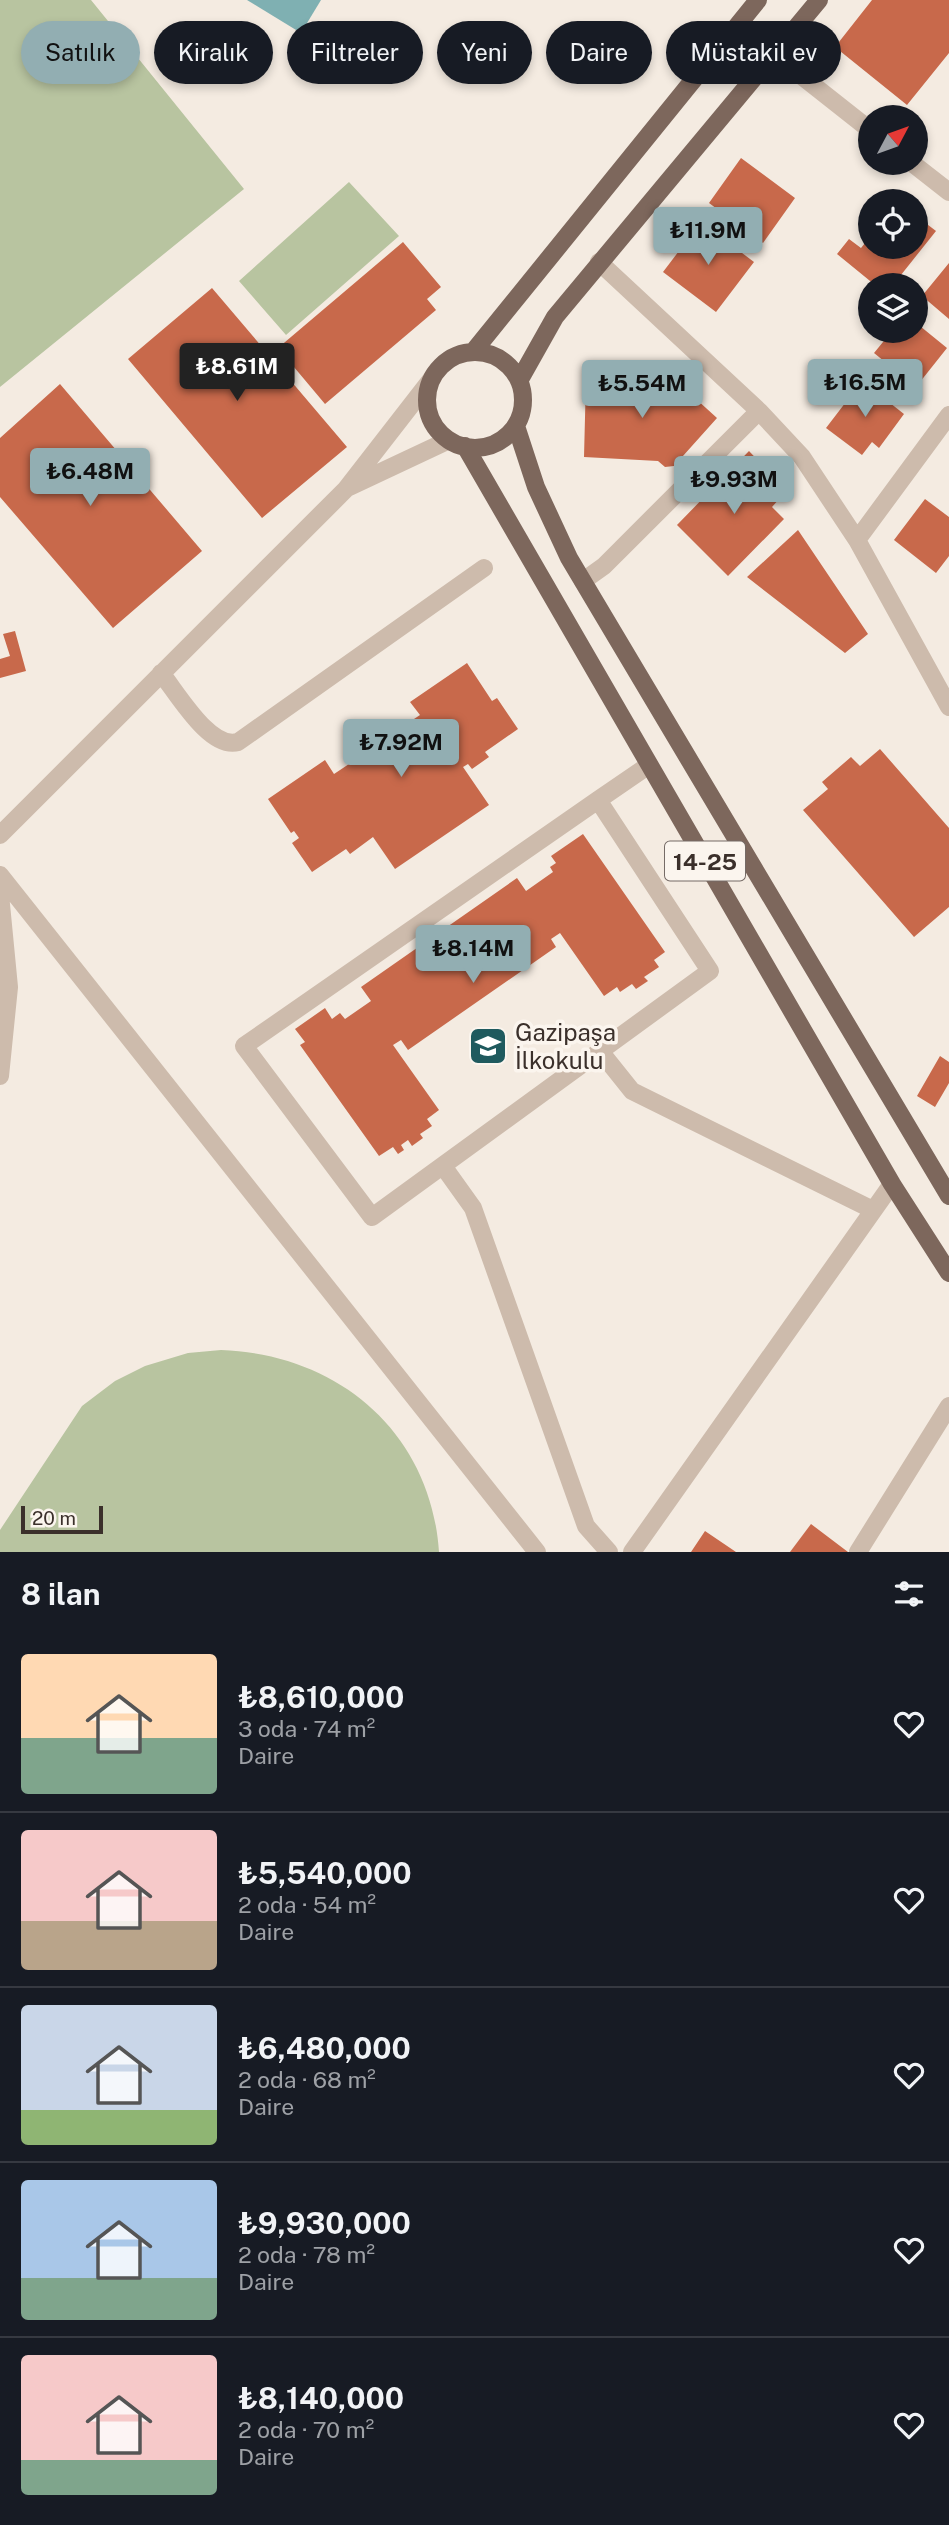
<!DOCTYPE html>
<html lang="tr">
<meta charset="utf-8">
<style>
body{margin:0;font-family:"Public Sans",sans-serif;background:#20242c;color:#f1f3f6;height:100vh;display:flex;flex-direction:column;font-size:26px;white-space:nowrap}
*{box-sizing:border-box;margin:0}
p{font-size:23px;color:#9ea1a6}
.icon{flex:none;width:38px;height:38px;fill:none;stroke:currentColor;stroke-width:2;stroke-linecap:round;stroke-linejoin:round}
.map{position:relative;height:1552px;overflow:hidden}
.side{display:flex;flex-direction:column;background:#171b24;flex:1}
.side>*{flex:none}
.guide{position:absolute;left:21px;top:21px;width:908px;height:63px;display:flex;gap:14px}
.needle{width:46px;rotate:49deg}
.buttons{position:absolute;left:858px;top:105px;display:grid;gap:14px}
.buttons a{display:grid;place-items:center;width:70px;height:70px;border-radius:50%;background:#171b24;box-shadow:0 4px 10px #0003;font-size:35px}
.scale{position:absolute;left:21px;bottom:18px;width:82px;box-sizing:border-box;padding-left:7px;border:4px solid #3b302b;border-top:0;font-size:19px;line-height:24px;white-space:nowrap;color:#3b302b;-webkit-text-stroke:5px #fbf5ee;paint-order:stroke}
.price{position:absolute;translate:-50% -60px;padding:0 16px;border-radius:7px;background:#92aeb2;color:#111;font-size:23px;line-height:46px;filter:drop-shadow(0 2px 4px #0008)}
.price::after{content:'';position:absolute;left:50%;top:42px;width:21px;height:16px;margin-left:-10px;background:inherit;clip-path:polygon(0 0,100% 0,50% 100%)}
.price.active{background:#222;color:#fff}
ul{padding:0;list-style:none}
li{display:flex;align-items:center;gap:21px;height:175px;padding:0 21px}
li+li{border-top:2px solid #363941}
li span{display:grid;place-items:center;flex:none;width:196px;height:140px;border-radius:7px;color:#555}
li>.icon{margin-inline-start:auto}
span .icon{width:84px;height:84px;fill:#fffc;stroke-width:1}
li b{font-size:30px}
h2{display:flex;justify-content:space-between;align-items:center;height:84px;padding:0 21px;font-size:30px}
.tag{padding:0 24px;border-radius:32px;background:#171b24;box-shadow:0 4px 10px #0003;font-size:24px;line-height:63px}
.tag.active{background:#92aeb2;color:#111}
.map>svg:first-child{display:block}
</style>
<div class="map">
<svg width="949" height="1552" viewBox="0 0 949 1552">
<rect width="100%" height="100%" fill="#f4ebe1"/>
<path fill="#b8c4a0" d="M 0,0 L 91,0 L 244,189 L 0,387 Z
M 349,182 L 399,236 L 286,335 L 239,281 Z
M 221,1350 C 338,1354 431,1432 439,1552 L 0,1552 L 0,1530 L 82,1406 L 115,1381 L 145,1366 L 188,1353 Z"/>
<path fill="#7fb0b2" d="M 247,0 L 321,0 L 301,33 Z"/>
<path fill="#c8694b" d="M 872,0 L 949,0 L 949,53 L 907,105 L 835,47 Z
M 741,158 L 795,198 L 763,243 L 709,203 Z
M 915,215 L 936,231 L 893,285 L 875,285 L 837,254 L 849,239 L 861,248 L 870,237 L 870,247 L 915,247 Z
M 701,222 L 754,262 L 716,312 L 663,272 Z
M 403,242 L 441,287 L 427,299 L 436,310 L 325,404 L 278,348 Z
M 949,263 L 949,319 L 922,296 Z
M 212,288 L 347,447 L 262,518 L 128,359 Z
M 915,322 L 947,348 L 916,387 L 874,353 L 892,331 L 915,331 Z
M 586,378 L 674,379 L 717,418 L 674,466 L 665,467 L 658,461 L 584,457 Z
M 862,381 L 904,414 L 879,448 L 872,442 L 862,455 L 826,428 Z
M 60,384 L 202,551 L 113,628 L 0,497 L 0,438 Z
M 749,451 L 768,471 L 760,479 L 780,498 L 772,507 L 784,519 L 728,576 L 677,525 Z
M 925,499 L 949,517 L 949,556 L 936,573 L 894,540 Z
M 798,530 L 868,634 L 845,653 L 747,577 Z
M 15,631 L 26,671 L 0,678 L 0,659 L 10,656 L 3,634 Z
M 467,663 L 492,701 L 497,698 L 518,729 L 485,752 L 489,757 L 472,769 L 468,764 L 463,767 L 489,805 L 395,869 L 373,837 L 350,854 L 346,849 L 312,872 L 292,843 L 299,838 L 294,831 L 291,833 L 268,799 L 325,760 L 334,774 L 361,756 L 357,750 L 390,728 L 393,733 L 420,715 L 410,702 Z
M 880,749 L 949,828 L 949,907 L 914,937 L 803,810 L 828,789 L 822,782 L 851,757 L 860,766 Z
M 583,834 L 665,952 L 654,960 L 659,967 L 644,977 L 648,981 L 636,989 L 632,984 L 620,992 L 617,987 L 604,996 L 560,933 L 551,939 L 556,947 L 408,1050 L 401,1040 L 393,1045 L 439,1110 L 427,1119 L 432,1126 L 420,1134 L 423,1138 L 412,1146 L 408,1140 L 401,1145 L 404,1150 L 398,1154 L 393,1147 L 379,1156 L 300,1045 L 305,1042 L 295,1029 L 325,1008 L 332,1019 L 340,1013 L 345,1019 L 371,1001 L 361,987 L 517,878 L 526,891 L 553,872 L 550,867 L 556,863 L 551,856 Z
M 940,1056 L 949,1062 L 949,1083 L 935,1107 L 917,1096 Z
M 811,1524 L 848,1552 L 790,1552 Z
M 705,1531 L 736,1552 L 691,1552 Z"/>
<g fill="none" stroke-linecap="round" stroke-linejoin="round">
<path stroke="#cdbbac" stroke-width="18" d="M 775,55 L 870,130
M 912,163 L 949,192
M 599,262 L 759,411 L 802,457 L 857,540 L 949,707
M 349,487 L 449,440
M 857,540 L 949,415
M 583,581 L 604,566 L 759,411
M 161,673 C 178,694 210,750 238,742 L 484,568
M 598,800 L 710,971 L 372,1217 L 244,1046 L 598,800 L 649,765
M 0,835 L 346,489 L 433,377
M 0,875 L 537,1552
M 0,894 L 9,987 L 0,1076
M 600,1051 L 632,1091 L 873,1210
M 443,1166 L 473,1208 L 586,1526 L 609,1552
M 632,1552 L 892,1184
M 858,1552 L 949,1406"/>
<path stroke="#7d675c" stroke-width="18" d="M 473,352 L 758,0
M427 400a48 48 0 1 1 96 0a48 48 0 1 1-96 0Z
M 519,381 L 555,317 L 819,0
M 516,426 L 536,487 L 569,558 L 949,1196
M 465,446 L 892,1184 L 949,1273"/>
</g>
<defs>
<symbol id="school-square" viewBox="-11 -11 22 22"><rect x="-9" y="-9" width="18" height="18" rx="4" fill="#1f5a5e" stroke="#fbf5ee"/><path d="M0-5L7-2L0 1L-7-2ZM-4 1L0 2.5L4 1V4Q0 6-4 4Z" fill="#fff"/></symbol>
</defs>
<g fill-rule="evenodd">
<use href="#school-square" x="466" y="1024" width="44" height="44"/>
</g>
<g text-anchor="middle" dominant-baseline="central" stroke-width="7" stroke-linejoin="round" paint-order="stroke">
<rect fill="#fbf5ee" stroke="#756b66" stroke-width="2" x="665" y="841.5" width="80" height="39" rx="5"/>
<g font-size="23" font-weight="bold" fill="#3b302b">
<text x="705" y="861">14-25</text>
</g>
<g font-size="24" fill="#3b302b" stroke="#fbf5ee" text-anchor="start">
<text x="515" y="1032">Gazipaşa<tspan x="515" dy="28">İlkokulu</tspan></text>
</g>
</g>
</svg>
<div class="buttons">
<a><svg class="needle" viewBox="-14 -14 28 28"><path d="M0-13l5 13h-10z" fill="#e53935"/><path d="M0 13l5-13h-10z" fill="#9ea1a6"/></svg></a>
<a><svg class="icon" aria-label="locate" viewBox="0 0 24 24"><circle cx="12" cy="12" r="6"/><path d="M12 2v4M12 18v4M2 12h4M18 12h4"/></svg></a>
<a><svg class="icon" aria-label="layers" viewBox="0 0 24 24"><path d="M12 4l9 5-9 5-9-5zM3 14l9 5 9-5"/></svg></a>
</div>
<div class="scale">20 m</div>
<b class="price" style="left:708px;top:267px">₺11.9M</b>
<b class="price active" style="left:237px;top:403px">₺8.61M</b>
<b class="price" style="left:865px;top:419px">₺16.5M</b>
<b class="price" style="left:642px;top:420px">₺5.54M</b>
<b class="price" style="left:90px;top:508px">₺6.48M</b>
<b class="price" style="left:734px;top:516px">₺9.93M</b>
<b class="price" style="left:401px;top:779px">₺7.92M</b>
<b class="price" style="left:473px;top:985px">₺8.14M</b>
<div class="guide">
<a class="tag active">Satılık</a>
<a class="tag">Kiralık</a>
<a class="tag">Filtreler</a>
<a class="tag">Yeni</a>
<a class="tag">Daire</a>
<a class="tag">Müstakil ev</a>
</div>
</div>
<section class="side">
<h2>8 ilan<svg class="icon" aria-label="filters" viewBox="0 0 24 24"><path d="M4 7h16M4 17h16"/><circle cx="9" cy="7" r="2"/><circle cx="15" cy="17" r="2"/></svg></h2>
<ul>
<li><span style="background:linear-gradient(#ffd9b3 60%,#7fa58c 0)"><svg class="icon" aria-label="home" viewBox="0 0 24 24"><path d="M3 11l9-7 9 7M6 9v11h12V9"/></svg></span><div><b>₺8,610,000</b><p>3 oda · 74 m²</p><p>Daire</p></div><svg class="icon" aria-label="heart" viewBox="0 0 24 24"><path d="M12 20l-8-8c-3-5 5-10 8-4 3-6 11-1 8 4z"/></svg></li>
<li><span style="background:linear-gradient(#f6c9c9 65%,#b9a48a 0)"><svg class="icon" aria-label="home" viewBox="0 0 24 24"><path d="M3 11l9-7 9 7M6 9v11h12V9"/></svg></span><div><b>₺5,540,000</b><p>2 oda · 54 m²</p><p>Daire</p></div><svg class="icon" aria-label="heart" viewBox="0 0 24 24"><path d="M12 20l-8-8c-3-5 5-10 8-4 3-6 11-1 8 4z"/></svg></li>
<li><span style="background:linear-gradient(#c9d6e8 75%,#8fb573 0)"><svg class="icon" aria-label="home" viewBox="0 0 24 24"><path d="M3 11l9-7 9 7M6 9v11h12V9"/></svg></span><div><b>₺6,480,000</b><p>2 oda · 68 m²</p><p>Daire</p></div><svg class="icon" aria-label="heart" viewBox="0 0 24 24"><path d="M12 20l-8-8c-3-5 5-10 8-4 3-6 11-1 8 4z"/></svg></li>
<li><span style="background:linear-gradient(#a9c7e8 70%,#7fa58c 0)"><svg class="icon" aria-label="home" viewBox="0 0 24 24"><path d="M3 11l9-7 9 7M6 9v11h12V9"/></svg></span><div><b>₺9,930,000</b><p>2 oda · 78 m²</p><p>Daire</p></div><svg class="icon" aria-label="heart" viewBox="0 0 24 24"><path d="M12 20l-8-8c-3-5 5-10 8-4 3-6 11-1 8 4z"/></svg></li>
<li><span style="background:linear-gradient(#f6c9c9 75%,#7fa58c 0)"><svg class="icon" aria-label="home" viewBox="0 0 24 24"><path d="M3 11l9-7 9 7M6 9v11h12V9"/></svg></span><div><b>₺8,140,000</b><p>2 oda · 70 m²</p><p>Daire</p></div><svg class="icon" aria-label="heart" viewBox="0 0 24 24"><path d="M12 20l-8-8c-3-5 5-10 8-4 3-6 11-1 8 4z"/></svg></li>
</ul>
</section>
